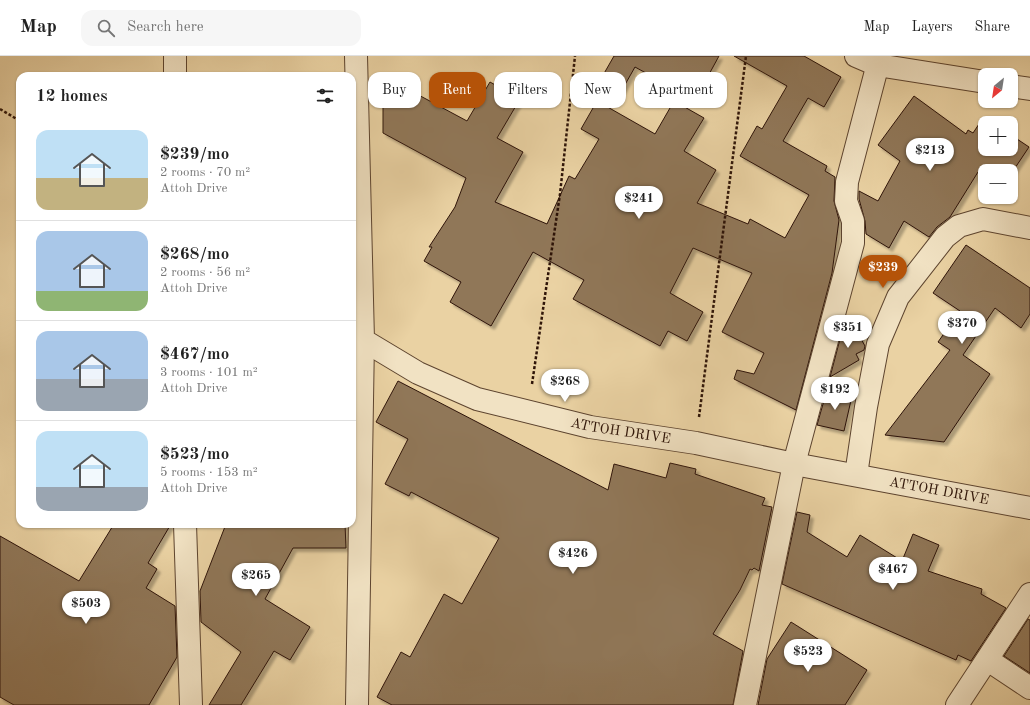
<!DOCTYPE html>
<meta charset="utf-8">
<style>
body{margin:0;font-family:"Old Standard TT",serif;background:#f6f6f6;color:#222;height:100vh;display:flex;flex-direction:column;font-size:15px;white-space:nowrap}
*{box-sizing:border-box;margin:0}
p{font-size:13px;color:#767676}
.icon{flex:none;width:22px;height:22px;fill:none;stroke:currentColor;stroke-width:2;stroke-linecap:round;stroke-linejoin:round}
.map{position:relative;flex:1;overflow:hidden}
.details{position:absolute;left:16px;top:16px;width:340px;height:456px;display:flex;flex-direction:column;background:#fff;border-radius:12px;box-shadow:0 1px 3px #0004}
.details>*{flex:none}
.banner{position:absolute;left:368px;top:16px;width:380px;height:36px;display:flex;gap:8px}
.needle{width:26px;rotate:210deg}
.controls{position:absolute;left:978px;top:12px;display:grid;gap:8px}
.controls a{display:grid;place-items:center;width:40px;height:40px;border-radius:8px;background:#fff;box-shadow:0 1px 3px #0004;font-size:20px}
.price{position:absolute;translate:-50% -34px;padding:0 9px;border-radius:14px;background:#fff;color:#222;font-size:13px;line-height:26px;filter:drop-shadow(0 1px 2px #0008)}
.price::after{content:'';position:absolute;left:50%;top:24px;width:12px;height:9px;margin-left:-6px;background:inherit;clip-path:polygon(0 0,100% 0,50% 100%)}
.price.selected{background:#b45309;color:#fff}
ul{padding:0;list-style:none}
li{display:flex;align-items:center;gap:12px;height:100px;padding:0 20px}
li+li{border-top:1px solid #e0e0e0}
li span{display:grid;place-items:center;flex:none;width:112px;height:80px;border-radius:12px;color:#555}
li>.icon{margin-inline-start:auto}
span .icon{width:48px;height:48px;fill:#fffc;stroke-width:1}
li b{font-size:17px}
h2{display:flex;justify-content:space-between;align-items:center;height:48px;padding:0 20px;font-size:17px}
.tag{padding:0 14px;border-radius:12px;background:#fff;box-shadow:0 1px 3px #0004;font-size:14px;line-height:36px}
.tag.selected{background:#b45309;color:#fff}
header{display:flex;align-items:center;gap:24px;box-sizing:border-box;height:56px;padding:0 20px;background:#fff;border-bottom:1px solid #e0e0e0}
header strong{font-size:19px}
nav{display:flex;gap:22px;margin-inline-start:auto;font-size:14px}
.search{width:280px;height:36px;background:#f6f6f6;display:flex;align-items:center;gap:10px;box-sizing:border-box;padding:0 14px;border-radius:12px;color:#767676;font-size:15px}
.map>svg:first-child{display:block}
</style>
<header>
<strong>Map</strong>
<div class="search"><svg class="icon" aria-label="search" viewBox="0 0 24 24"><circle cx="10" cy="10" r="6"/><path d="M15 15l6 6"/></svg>Search here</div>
<nav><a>Map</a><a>Layers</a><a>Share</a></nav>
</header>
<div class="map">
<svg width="1030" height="649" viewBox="0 0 1030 649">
<defs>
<filter id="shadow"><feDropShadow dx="3.5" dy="3.5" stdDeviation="1" flood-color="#0004"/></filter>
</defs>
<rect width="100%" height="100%" fill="#ead2a3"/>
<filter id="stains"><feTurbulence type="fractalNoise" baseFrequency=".005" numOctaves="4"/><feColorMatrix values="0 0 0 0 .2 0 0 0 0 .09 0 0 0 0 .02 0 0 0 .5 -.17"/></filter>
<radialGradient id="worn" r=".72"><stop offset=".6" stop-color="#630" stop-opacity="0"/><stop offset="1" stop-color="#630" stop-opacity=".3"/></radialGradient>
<path fill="#907759" stroke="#2e1408" filter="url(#shadow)" d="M 614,0 L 719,0 L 695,44 L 635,11 L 618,41 L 594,35 Z
M 734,0 L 804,0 L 841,21 L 824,51 L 808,42 L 783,85 L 827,110 L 825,115 L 835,121 L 834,145 L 839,164 L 832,217 L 796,354 L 734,323 L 737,314 L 754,318 L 764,297 L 722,276 L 752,217 L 693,192 L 670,237 L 703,256 L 687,285 L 668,275 L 660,290 L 573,243 L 584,224 L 533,196 L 491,270 L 450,246 L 461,226 L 424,205 L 432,191 L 429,191 L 455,151 L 466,122 L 383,77 L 383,19 L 414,19 L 413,36 L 467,65 L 490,26 L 520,43 L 497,82 L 523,96 L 495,146 L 547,168 L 569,120 L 575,123 L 599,83 L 581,73 L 597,45 L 655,78 L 674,45 L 704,62 L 684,95 L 716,114 L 697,147 L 748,168 L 750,163 L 785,182 L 809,139 L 740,100 L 757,70 L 762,73 L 787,30 Z
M 914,40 L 966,78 L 968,74 L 973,77 L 983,62 L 991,67 L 985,67 L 985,93 L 1011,93 L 1011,79 L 1029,91 L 1011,118 L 1011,115 L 985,115 L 985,120 L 978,116 L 950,161 L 937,171 L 929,181 L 904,165 L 889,192 L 866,178 L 865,165 L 859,143 L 859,135 L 878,145 L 900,105 L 878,89 Z
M 966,189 L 1030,232 L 1030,258 L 1021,272 L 995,252 L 963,299 L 990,318 L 944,386 L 885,379 L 950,294 L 938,286 L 960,255 L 933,237 Z
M 851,265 L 865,290 L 864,294 L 856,298 L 859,304 L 830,321 L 844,268 Z
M 398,325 L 608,434 L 614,408 L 666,422 L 670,407 L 696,413 L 695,418 L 765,442 L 762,449 L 772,451 L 759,515 L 754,512 L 752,514 L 750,513 L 740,534 L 713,578 L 743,595 L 733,649 L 392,649 L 377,641 L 401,596 L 410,601 L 444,538 L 462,548 L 499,482 L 411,436 L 409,440 L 385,428 L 408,383 L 376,366 Z
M 827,334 L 852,340 L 844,375 L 817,369 Z
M 797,456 L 810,459 L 807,476 L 847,501 L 860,479 L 902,505 L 913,478 L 939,489 L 928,515 L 982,533 L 981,538 L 1006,552 L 971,605 L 958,599 L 956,604 L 782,528 Z
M 114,468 L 171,468 L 148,507 L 157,513 L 146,532 L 175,550 L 177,601 L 149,649 L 14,649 L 0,641 L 0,480 L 79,525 Z
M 226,468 L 345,468 L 346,492 L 293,492 L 265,543 L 310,571 L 290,604 L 274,595 L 241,649 L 209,649 L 241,596 L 201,566 L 200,535 Z
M 1028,563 L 1030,564 L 1030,617 L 1004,600 Z
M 791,566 L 867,614 L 845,649 L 758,649 L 767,603 Z"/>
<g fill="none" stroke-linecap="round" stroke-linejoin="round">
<defs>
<g id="minor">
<path id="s1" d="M 356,0 L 363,284 L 418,317 L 477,343 L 590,371 L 696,387 L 794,408 L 1030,452"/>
<path d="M 856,0 L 877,9 L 985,26"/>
<path d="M 175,20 L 175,0"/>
<path d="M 1011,30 L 1030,33"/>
<path d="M 856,419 L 866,351 L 878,288 L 898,241 L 945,181 L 959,170 L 983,163 L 1030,172"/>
<path d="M 185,468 L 191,649"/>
<path d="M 988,604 L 1030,632"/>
<path d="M 357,649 L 363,284"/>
<path d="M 745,649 L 794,408 L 853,187 L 853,165 L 846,145 L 847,126 L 880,0"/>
<path d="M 957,649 L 1030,538"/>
</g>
</defs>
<use href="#minor" stroke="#5d442f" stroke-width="24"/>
<path stroke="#2e1408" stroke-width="2.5" stroke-dasharray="3 2" stroke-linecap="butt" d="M 0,53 L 20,65
M 532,328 L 560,138 L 575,0
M 699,361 L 746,0"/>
<use href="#minor" stroke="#f1e2c3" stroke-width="22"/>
</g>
<g text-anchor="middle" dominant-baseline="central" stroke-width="4" stroke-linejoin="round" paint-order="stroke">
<g font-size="14" fill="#2e1408" stroke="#f1e2c3">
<text stroke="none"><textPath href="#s1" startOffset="560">ATTOH DRIVE</textPath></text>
<text stroke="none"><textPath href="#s1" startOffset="884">ATTOH DRIVE</textPath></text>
</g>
</g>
<rect width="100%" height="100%" filter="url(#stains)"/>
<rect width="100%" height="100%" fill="url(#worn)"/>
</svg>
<div class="controls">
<a><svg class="needle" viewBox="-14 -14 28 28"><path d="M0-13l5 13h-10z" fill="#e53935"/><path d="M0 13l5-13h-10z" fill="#767676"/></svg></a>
<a>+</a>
<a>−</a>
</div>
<b class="price" style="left:930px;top:116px">$213</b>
<b class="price" style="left:639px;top:164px">$241</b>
<b class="price selected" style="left:883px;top:233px">$239</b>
<b class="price" style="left:962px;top:289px">$370</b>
<b class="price" style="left:848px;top:293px">$351</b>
<b class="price" style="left:565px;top:347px">$268</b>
<b class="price" style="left:835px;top:355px">$192</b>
<b class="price" style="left:573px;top:519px">$426</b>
<b class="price" style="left:893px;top:535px">$467</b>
<b class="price" style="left:256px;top:541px">$265</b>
<b class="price" style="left:86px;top:569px">$503</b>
<b class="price" style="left:808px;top:617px">$523</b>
<div class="banner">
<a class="tag">Buy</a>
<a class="tag selected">Rent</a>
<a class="tag">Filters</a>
<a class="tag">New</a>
<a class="tag">Apartment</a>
</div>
<section class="details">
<h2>12 homes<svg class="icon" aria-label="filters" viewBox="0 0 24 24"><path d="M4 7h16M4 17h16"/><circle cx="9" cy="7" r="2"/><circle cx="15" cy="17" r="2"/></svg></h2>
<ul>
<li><span style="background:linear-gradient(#bfe0f5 60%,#c2b280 0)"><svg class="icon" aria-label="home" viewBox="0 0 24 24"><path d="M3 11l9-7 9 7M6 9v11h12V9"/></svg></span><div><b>$239/mo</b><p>2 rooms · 70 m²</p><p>Attoh Drive</p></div></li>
<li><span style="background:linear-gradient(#a9c7e8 75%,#8fb573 0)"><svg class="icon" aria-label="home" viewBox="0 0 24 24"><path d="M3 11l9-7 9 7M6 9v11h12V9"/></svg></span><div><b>$268/mo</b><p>2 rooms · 56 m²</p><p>Attoh Drive</p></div></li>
<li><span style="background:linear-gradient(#a9c7e8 60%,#9aa5b1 0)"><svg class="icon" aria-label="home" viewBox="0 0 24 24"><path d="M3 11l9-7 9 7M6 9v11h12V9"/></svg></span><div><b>$467/mo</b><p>3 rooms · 101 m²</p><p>Attoh Drive</p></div></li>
<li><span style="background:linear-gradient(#bfe0f5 70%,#9aa5b1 0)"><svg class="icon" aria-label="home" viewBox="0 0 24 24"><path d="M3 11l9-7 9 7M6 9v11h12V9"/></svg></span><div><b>$523/mo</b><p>5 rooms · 153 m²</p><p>Attoh Drive</p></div></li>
</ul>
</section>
</div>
